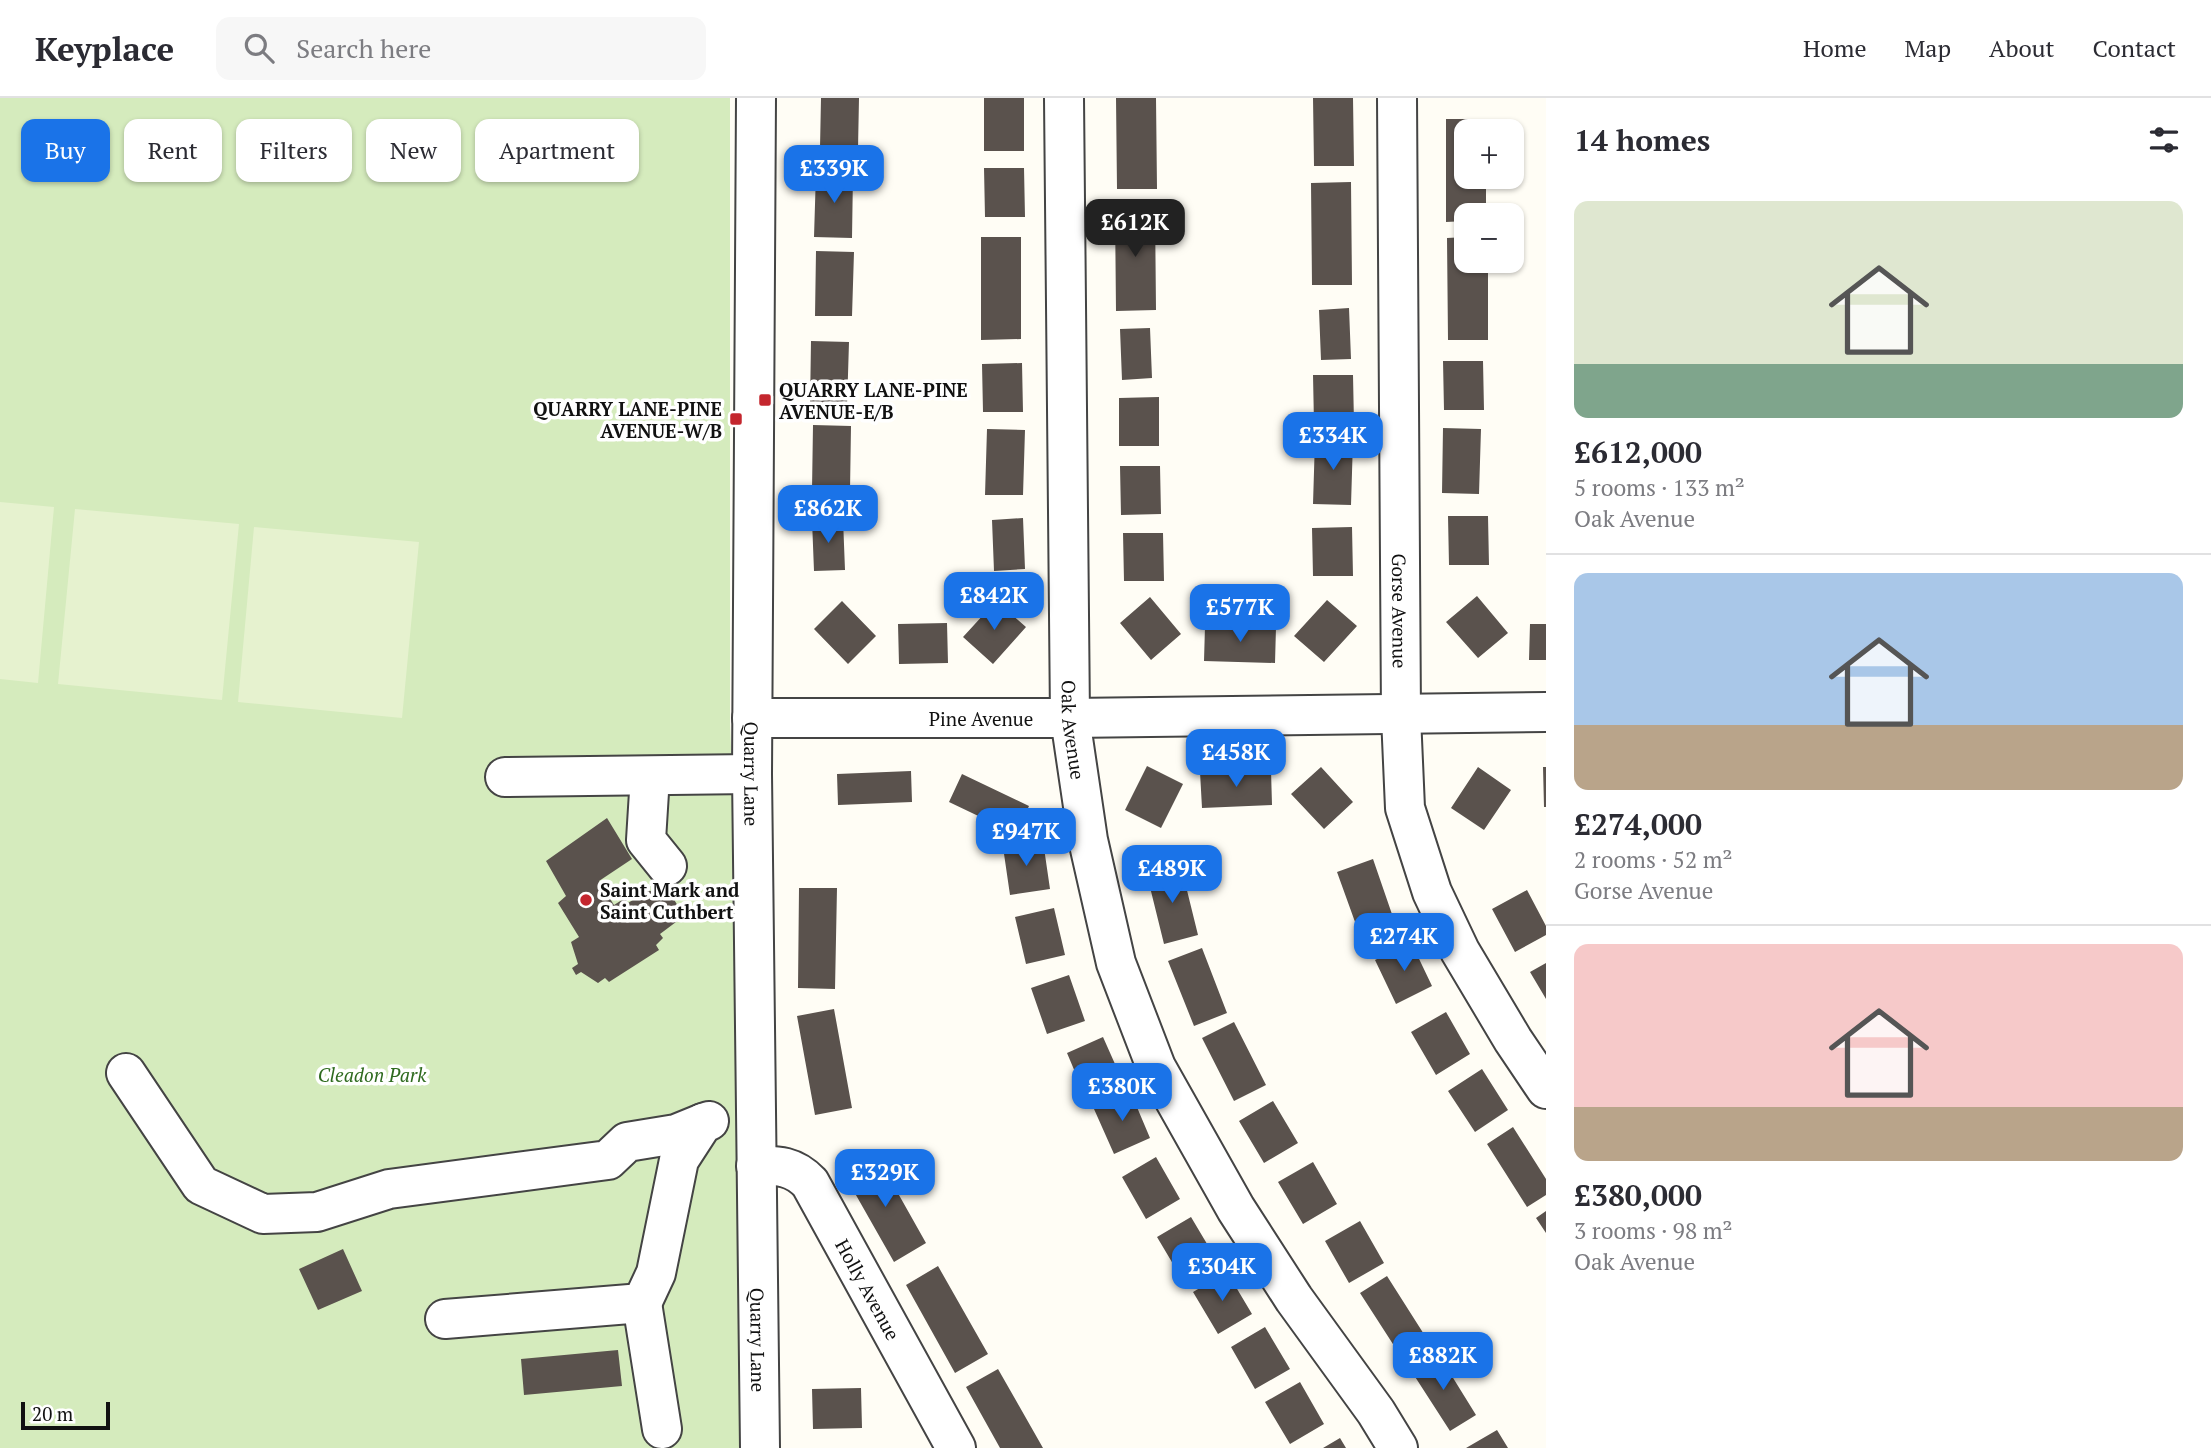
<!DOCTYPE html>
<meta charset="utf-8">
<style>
body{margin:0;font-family:"PT Serif",serif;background:#f7f7f7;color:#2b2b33;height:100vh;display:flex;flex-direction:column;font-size:26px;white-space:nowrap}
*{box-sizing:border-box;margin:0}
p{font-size:23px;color:#7c7c81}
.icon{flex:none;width:38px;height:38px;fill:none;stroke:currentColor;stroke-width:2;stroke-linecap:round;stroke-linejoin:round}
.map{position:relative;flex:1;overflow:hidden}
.details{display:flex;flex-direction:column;background:#fff;width:665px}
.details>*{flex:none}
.hud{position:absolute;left:21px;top:21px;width:665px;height:63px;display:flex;gap:14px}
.tools{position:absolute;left:1454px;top:21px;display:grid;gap:14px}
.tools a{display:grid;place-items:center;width:70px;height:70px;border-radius:14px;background:#fff;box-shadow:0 2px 5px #0004;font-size:35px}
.scale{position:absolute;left:21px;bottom:18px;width:89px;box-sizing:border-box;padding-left:7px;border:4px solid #111;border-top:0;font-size:19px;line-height:24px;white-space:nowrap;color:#111;-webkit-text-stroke:5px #fff;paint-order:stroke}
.price{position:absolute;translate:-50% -60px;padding:0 16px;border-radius:14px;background:#1a73e8;color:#fff;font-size:23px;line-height:46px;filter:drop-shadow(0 2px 4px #0008)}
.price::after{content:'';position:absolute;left:50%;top:42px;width:21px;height:16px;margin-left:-10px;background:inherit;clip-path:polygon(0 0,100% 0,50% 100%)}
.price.on{background:#222;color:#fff}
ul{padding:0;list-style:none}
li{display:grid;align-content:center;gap:14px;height:371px;padding:0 28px}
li+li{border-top:2px solid #e1e1e2}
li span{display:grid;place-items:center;height:217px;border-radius:14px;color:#555}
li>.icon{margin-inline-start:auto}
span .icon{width:126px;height:126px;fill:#fffc;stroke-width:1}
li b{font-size:30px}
h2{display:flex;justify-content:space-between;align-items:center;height:84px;padding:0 28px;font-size:30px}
.pill{padding:0 24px;border-radius:14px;background:#fff;box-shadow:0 2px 5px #0004;font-size:24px;line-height:63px}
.pill.on{background:#1a73e8;color:#fff}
header{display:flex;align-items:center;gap:42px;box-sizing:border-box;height:98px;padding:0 35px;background:#fff;border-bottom:2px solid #e1e1e2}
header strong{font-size:33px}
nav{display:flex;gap:38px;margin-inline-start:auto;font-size:24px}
.search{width:490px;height:63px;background:#f7f7f7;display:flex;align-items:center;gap:18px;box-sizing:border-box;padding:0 24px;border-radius:14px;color:#7c7c81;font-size:26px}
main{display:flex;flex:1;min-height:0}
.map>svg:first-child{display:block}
</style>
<header>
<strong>Keyplace</strong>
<div class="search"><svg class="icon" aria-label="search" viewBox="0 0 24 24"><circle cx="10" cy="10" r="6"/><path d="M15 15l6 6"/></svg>Search here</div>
<nav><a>Home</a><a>Map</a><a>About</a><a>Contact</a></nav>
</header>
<main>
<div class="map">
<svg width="1546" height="1350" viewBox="0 0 1546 1350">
<rect width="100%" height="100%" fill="#fffdf5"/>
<path fill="#d5ebbd" d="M 0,0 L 730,0 L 730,625 L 745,982 L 747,1350 L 0,1350 Z"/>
<path fill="#e6f2cf" d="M 0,404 L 54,409 L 38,585 L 0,581 Z
M 75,411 L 239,426 L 222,602 L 58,586 Z
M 254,429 L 419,444 L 402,620 L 238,604 Z"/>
<path fill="#5a524d" d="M 821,0 L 859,0 L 858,51 L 820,50 Z
M 984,0 L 1024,0 L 1024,53 L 984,53 Z
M 1116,0 L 1156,0 L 1157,91 L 1117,91 Z
M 1313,0 L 1353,0 L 1354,68 L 1314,68 Z
M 1446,21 L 1486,21 L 1486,33 L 1466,33 L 1466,79 L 1486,79 L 1486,117 L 1466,117 L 1466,123 L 1446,124 Z
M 984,70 L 1024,70 L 1025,119 L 985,119 Z
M 816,74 L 853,75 L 852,140 L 814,139 Z
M 1351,84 L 1352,187 L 1312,187 L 1311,85 Z
M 1115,110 L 1155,110 L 1156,212 L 1116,213 Z
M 981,139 L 1021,139 L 1021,241 L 981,242 Z
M 1466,139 L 1466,163 L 1488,163 L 1488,242 L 1448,242 L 1447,140 Z
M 816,153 L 854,154 L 852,218 L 815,218 Z
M 1349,210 L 1351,261 L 1321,262 L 1319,212 Z
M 1150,230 L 1152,280 L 1122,282 L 1120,231 Z
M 811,243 L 849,244 L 847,309 L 810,308 Z
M 1443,263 L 1483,263 L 1484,312 L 1444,312 Z
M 1022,265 L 1023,314 L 983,314 L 982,266 Z
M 1313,277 L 1353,277 L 1354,326 L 1314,326 Z
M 1159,299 L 1159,348 L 1119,348 L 1119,300 Z
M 813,327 L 851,328 L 850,393 L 812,392 Z
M 1443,330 L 1481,331 L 1479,396 L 1442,395 Z
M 987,331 L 1025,332 L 1023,397 L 985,397 Z
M 1315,341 L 1353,342 L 1351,407 L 1313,406 Z
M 1120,368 L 1160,368 L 1161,416 L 1121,417 Z
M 1448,418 L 1488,418 L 1489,467 L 1449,467 Z
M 1023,420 L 1025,471 L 994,473 L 992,422 Z
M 843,421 L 845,472 L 814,473 L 812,422 Z
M 1352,429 L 1353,478 L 1313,478 L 1312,430 Z
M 1123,435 L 1163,435 L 1164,483 L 1124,483 Z
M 1477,498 L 1508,535 L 1478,560 L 1446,524 Z
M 1150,499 L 1181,536 L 1151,562 L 1120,525 Z
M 1327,502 L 1357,528 L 1324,564 L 1294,538 Z
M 842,503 L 876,538 L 848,566 L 814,531 Z
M 996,503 L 1026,529 L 993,566 L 963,539 Z
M 947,525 L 948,565 L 899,566 L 898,526 Z
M 1530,526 L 1546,526 L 1546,562 L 1529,562 Z
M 1205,528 L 1276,529 L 1275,565 L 1204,563 Z
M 1147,668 L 1183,686 L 1161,730 L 1125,712 Z
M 1321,669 L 1353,704 L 1324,731 L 1291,696 Z
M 1478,669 L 1511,692 L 1484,732 L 1451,710 Z
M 1543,669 L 1546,669 L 1546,709 L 1544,709 Z
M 1271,672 L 1272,707 L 1202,710 L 1200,674 Z
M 911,673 L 912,704 L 838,707 L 837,676 Z
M 962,676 L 1029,708 L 1016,736 L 949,704 Z
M 607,720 L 632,761 L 599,783 L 614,807 L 625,800 L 628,805 L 636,800 L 630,792 L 640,786 L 645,792 L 651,793 L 664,785 L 684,818 L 660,836 L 663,840 L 656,847 L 659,852 L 609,884 L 605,880 L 598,885 L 581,874 L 576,877 L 572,870 L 578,866 L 571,844 L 579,839 L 558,805 L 566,798 L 546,763 Z
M 1043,743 L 1050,791 L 1010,797 L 1003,749 Z
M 1373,761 L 1394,822 L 1359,835 L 1337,774 Z
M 1181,768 L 1198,837 L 1164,846 L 1147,777 Z
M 799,790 L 837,790 L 835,891 L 798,890 Z
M 1527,792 L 1546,828 L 1546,837 L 1515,854 L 1492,811 Z
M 1054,810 L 1065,857 L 1026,866 L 1015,819 Z
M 1411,844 L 1432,888 L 1396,906 L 1375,862 Z
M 1202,850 L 1227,915 L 1194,928 L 1168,863 Z
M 1546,865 L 1546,901 L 1530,874 Z
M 1069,877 L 1085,923 L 1047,936 L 1031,890 Z
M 834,911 L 852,1010 L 815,1017 L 797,918 Z
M 1446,914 L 1470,956 L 1436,977 L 1411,934 Z
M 1234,924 L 1266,987 L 1234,1003 L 1202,940 Z
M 1103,939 L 1123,984 L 1086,1000 L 1067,955 Z
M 1482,971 L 1508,1012 L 1475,1034 L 1448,993 Z
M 1131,995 L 1150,1040 L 1114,1056 L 1094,1011 Z
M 1273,1003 L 1298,1045 L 1264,1065 L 1239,1023 Z
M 1513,1029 L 1546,1081 L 1546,1097 L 1527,1109 L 1487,1046 Z
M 877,1058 L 926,1145 L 894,1164 L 844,1076 Z
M 1156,1059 L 1180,1101 L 1146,1121 L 1122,1079 Z
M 1313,1064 L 1337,1106 L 1303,1126 L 1278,1084 Z
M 1546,1113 L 1546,1135 L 1536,1120 Z
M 1191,1119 L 1216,1161 L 1182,1181 L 1157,1139 Z
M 1360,1123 L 1384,1165 L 1349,1185 L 1325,1143 Z
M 343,1151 L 362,1193 L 318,1212 L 299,1171 Z
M 938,1168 L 988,1256 L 955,1275 L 906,1187 Z
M 1227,1174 L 1252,1216 L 1218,1236 L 1193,1194 Z
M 1387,1178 L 1427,1241 L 1400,1257 L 1360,1195 Z
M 1265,1229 L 1290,1271 L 1255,1291 L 1231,1249 Z
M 618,1252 L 622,1288 L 524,1297 L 521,1261 Z
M 1437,1254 L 1476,1317 L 1450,1333 L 1410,1271 Z
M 998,1271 L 1043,1350 L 1000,1350 L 966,1289 Z
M 1300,1284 L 1324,1326 L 1290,1346 L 1265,1304 Z
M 861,1290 L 862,1330 L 813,1331 L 812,1291 Z
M 1497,1332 L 1508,1350 L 1466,1350 Z
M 1340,1340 L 1346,1350 L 1323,1350 Z"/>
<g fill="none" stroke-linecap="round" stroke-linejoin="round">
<defs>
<g id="minor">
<path id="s1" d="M 756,0 L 752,676 L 760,1350"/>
<path id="s2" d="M 1064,0 L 1070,620 L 1088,742 L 1116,865 L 1156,969 L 1236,1111 L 1294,1201 L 1376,1314 L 1398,1350"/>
<path id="s3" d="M 1397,0 L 1401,618 L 1405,710 L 1432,794 L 1460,853 L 1513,942 L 1546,991"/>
<path id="s4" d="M 752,620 L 1070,620 L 1546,614"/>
<path d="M 650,678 L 646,742 L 667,768"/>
<path d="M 505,679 L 752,676"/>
<path d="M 126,975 L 201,1087 L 263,1116 L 317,1114 L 389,1091 L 608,1062 L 627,1044 L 676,1036 L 703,1025"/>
<path id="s5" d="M 756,1068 C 778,1067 794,1068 810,1085 L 956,1350"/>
<path d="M 642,1205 L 662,1331"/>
<path d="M 445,1221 L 642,1205 L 656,1175 L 679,1062 L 703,1025 L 709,1023"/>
</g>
</defs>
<use href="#minor" stroke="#444" stroke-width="42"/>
<use href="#minor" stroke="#fff" stroke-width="38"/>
</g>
<g fill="#c4262e" stroke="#fff" stroke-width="2.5">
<rect x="758" y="295" width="14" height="14" rx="3.5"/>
<rect x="729" y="314" width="14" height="14" rx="3.5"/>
<circle cx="586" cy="802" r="7"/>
</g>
<g text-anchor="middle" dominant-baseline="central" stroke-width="7" stroke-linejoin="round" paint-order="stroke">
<g font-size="19" font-weight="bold" fill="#111" stroke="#fff" text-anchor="start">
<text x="779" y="291">QUARRY LANE-PINE<tspan x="779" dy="22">AVENUE-E/B</tspan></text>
<text x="722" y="310" text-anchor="end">QUARRY LANE-PINE<tspan x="722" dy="22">AVENUE-W/B</tspan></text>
<text x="600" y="791">Saint Mark and<tspan x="600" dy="22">Saint Cuthbert</tspan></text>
</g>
<g font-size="19" fill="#111" stroke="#fff">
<text stroke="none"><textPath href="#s3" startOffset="513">Gorse Avenue</textPath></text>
<text stroke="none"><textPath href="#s4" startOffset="229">Pine Avenue</textPath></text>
<text stroke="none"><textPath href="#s2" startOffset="632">Oak Avenue</textPath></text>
<text stroke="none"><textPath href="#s1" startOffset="676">Quarry Lane</textPath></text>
<text stroke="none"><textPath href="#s5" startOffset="180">Holly Avenue</textPath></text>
<text stroke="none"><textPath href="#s1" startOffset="1242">Quarry Lane</textPath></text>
</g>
<g font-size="19" font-style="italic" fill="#2f6b1f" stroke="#fff">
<text x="372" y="976">Cleadon Park</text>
</g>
</g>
</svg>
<div class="tools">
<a>+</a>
<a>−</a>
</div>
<div class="scale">20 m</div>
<b class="price" style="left:834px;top:107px">£339K</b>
<b class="price on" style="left:1135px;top:161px">£612K</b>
<b class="price" style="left:1333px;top:374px">£334K</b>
<b class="price" style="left:828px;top:447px">£862K</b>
<b class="price" style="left:994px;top:534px">£842K</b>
<b class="price" style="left:1240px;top:546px">£577K</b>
<b class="price" style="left:1236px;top:691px">£458K</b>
<b class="price" style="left:1026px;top:770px">£947K</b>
<b class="price" style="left:1172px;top:807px">£489K</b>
<b class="price" style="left:1404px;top:875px">£274K</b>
<b class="price" style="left:1122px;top:1025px">£380K</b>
<b class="price" style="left:885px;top:1111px">£329K</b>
<b class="price" style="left:1222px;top:1205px">£304K</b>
<b class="price" style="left:1443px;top:1294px">£882K</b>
<div class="hud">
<a class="pill on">Buy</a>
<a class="pill">Rent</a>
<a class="pill">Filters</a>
<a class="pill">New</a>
<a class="pill">Apartment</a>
</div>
</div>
<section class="details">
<h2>14 homes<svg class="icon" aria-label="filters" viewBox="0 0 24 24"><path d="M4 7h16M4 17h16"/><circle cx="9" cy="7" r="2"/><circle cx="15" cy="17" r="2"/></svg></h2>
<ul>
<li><span style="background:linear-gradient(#dfe7d0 75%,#7fa58c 0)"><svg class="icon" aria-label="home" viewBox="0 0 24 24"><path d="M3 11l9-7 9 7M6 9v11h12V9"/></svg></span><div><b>£612,000</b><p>5 rooms · 133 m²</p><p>Oak Avenue</p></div></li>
<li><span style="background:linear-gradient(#a9c7e8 70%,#b9a48a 0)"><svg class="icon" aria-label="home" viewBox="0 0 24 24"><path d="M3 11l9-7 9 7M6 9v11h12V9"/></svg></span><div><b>£274,000</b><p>2 rooms · 52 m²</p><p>Gorse Avenue</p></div></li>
<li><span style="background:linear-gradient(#f6c9c9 75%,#b9a48a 0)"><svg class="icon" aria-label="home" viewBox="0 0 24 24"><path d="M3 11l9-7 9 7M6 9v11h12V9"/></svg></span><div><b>£380,000</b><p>3 rooms · 98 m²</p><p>Oak Avenue</p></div></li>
</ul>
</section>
</main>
